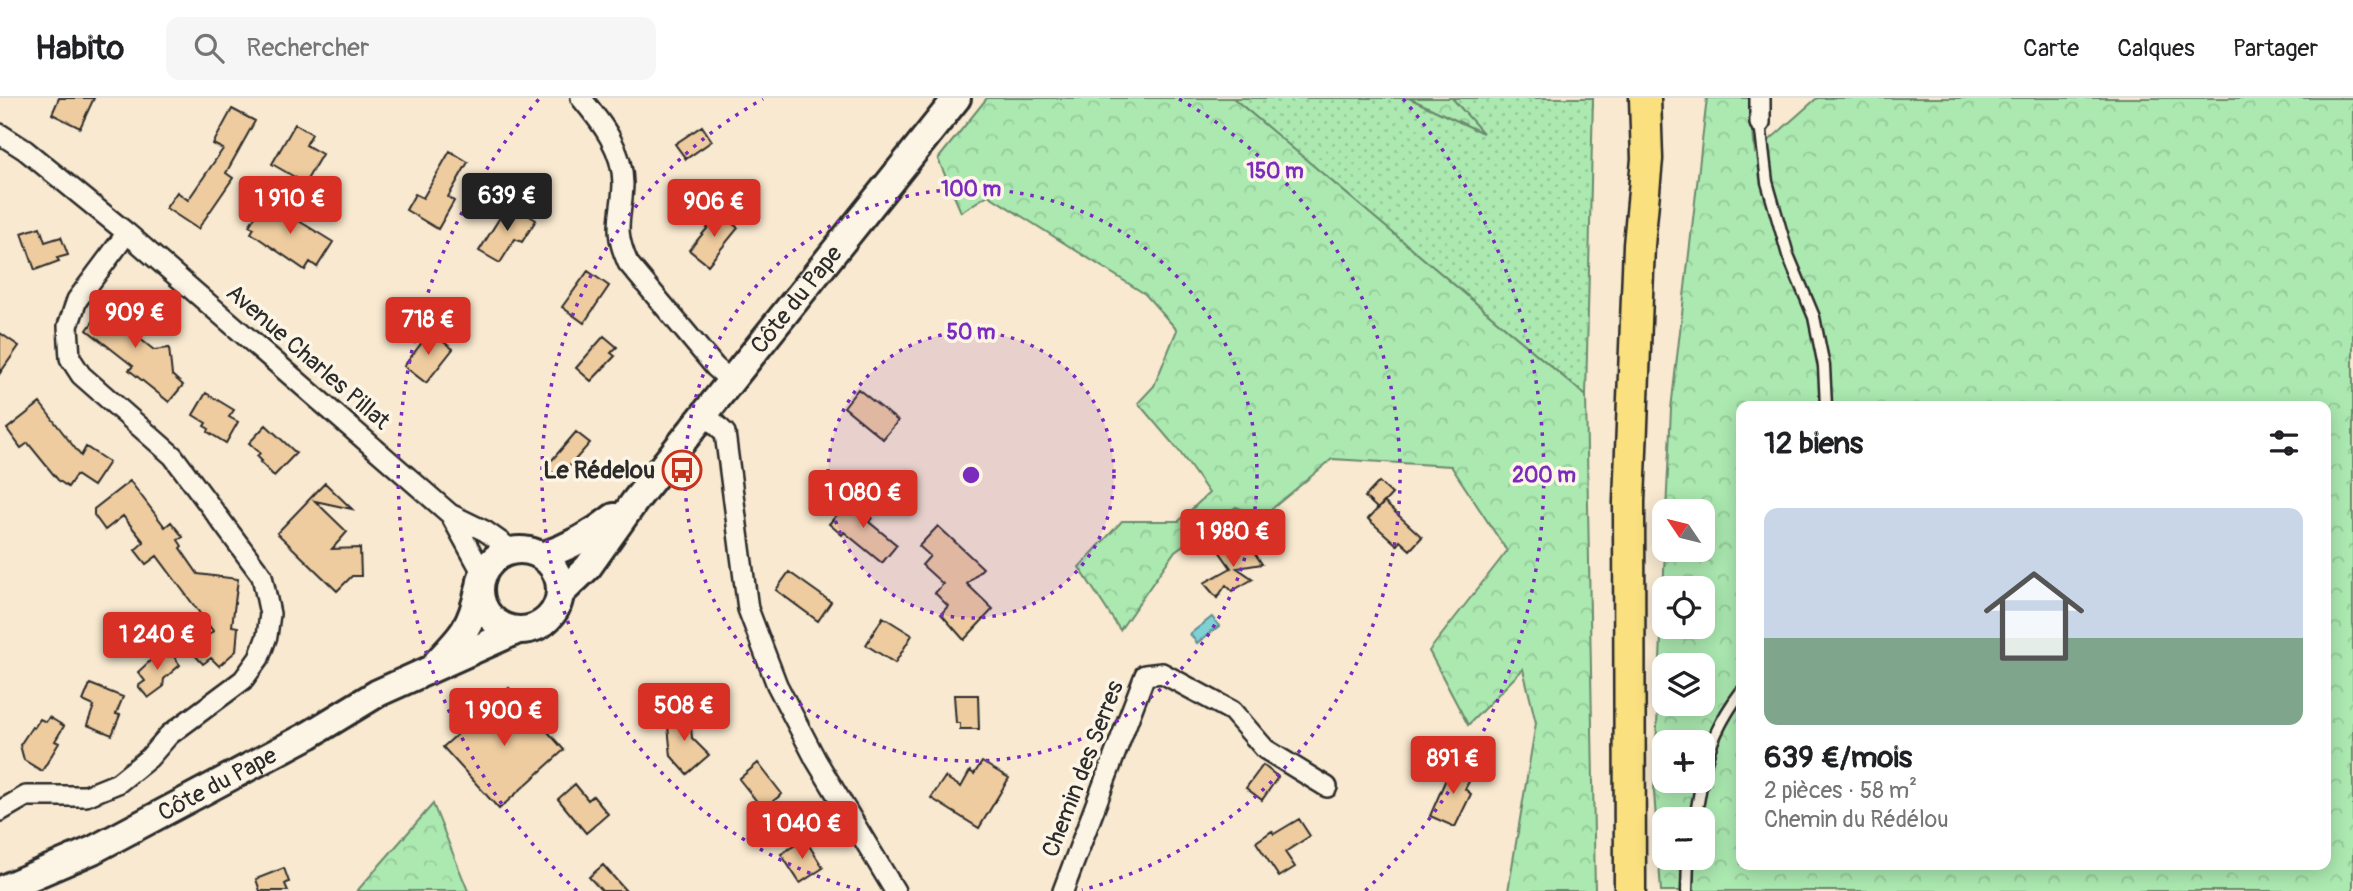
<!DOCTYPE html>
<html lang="fr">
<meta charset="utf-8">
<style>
body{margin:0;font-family:Pangolin,sans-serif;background:#f6f6f6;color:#202124;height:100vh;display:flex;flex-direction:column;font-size:26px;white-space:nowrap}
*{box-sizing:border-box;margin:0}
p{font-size:23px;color:#757577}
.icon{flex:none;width:38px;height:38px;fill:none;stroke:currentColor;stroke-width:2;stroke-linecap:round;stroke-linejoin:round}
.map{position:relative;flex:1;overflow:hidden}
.drawer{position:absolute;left:1736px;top:303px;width:595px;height:469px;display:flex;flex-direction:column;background:#fff;border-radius:14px;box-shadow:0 4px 18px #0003}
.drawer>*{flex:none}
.needle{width:46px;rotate:305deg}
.buttons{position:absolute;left:1652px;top:401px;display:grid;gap:14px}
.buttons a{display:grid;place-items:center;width:63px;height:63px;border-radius:14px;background:#fff;box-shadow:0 4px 18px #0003;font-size:35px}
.price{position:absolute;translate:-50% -60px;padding:0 16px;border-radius:7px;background:#d93025;color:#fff;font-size:23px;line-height:46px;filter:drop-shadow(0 2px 4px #0008)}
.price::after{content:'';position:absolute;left:50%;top:42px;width:21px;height:16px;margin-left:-10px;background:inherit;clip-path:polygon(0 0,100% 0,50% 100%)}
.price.on{background:#222;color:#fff}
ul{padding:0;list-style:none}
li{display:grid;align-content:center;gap:14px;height:371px;padding:0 28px}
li+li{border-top:2px solid #e0e0e0}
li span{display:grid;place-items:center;height:217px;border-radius:14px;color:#555}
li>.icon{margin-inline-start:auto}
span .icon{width:126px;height:126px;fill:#fffc;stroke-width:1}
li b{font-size:30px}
h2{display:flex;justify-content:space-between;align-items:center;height:84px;padding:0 28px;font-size:30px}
header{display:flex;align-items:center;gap:42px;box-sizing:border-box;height:98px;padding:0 35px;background:#fff;border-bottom:2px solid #e0e0e0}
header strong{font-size:33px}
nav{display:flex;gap:38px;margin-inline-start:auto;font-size:24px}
.search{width:490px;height:63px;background:#f6f6f6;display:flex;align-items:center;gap:18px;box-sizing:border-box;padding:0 24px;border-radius:14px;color:#757577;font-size:26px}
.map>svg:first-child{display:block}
</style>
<header>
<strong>Habito</strong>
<div class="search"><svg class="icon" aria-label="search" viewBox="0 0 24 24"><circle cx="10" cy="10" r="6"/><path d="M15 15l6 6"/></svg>Rechercher</div>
<nav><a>Carte</a><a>Calques</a><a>Partager</a></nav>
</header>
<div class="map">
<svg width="2353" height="793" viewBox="0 0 2353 793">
<defs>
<pattern id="grass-dots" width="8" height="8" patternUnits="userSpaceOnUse" patternTransform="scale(1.75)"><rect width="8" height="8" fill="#abe9b0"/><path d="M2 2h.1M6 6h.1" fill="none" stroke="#93c898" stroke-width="1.8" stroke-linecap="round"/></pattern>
<pattern id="forest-crowns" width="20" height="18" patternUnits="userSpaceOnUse" patternTransform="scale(1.75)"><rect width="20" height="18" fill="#abe9b0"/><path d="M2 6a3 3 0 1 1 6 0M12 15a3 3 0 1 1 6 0" fill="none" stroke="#93c898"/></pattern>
<pattern id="water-ripples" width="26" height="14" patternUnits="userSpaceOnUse" patternTransform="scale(1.75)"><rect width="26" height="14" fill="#80d1d6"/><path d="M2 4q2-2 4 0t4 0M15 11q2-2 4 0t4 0" fill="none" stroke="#69aaae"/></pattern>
</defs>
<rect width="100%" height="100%" fill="#f8e9d0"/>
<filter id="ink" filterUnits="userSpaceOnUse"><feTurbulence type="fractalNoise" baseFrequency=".0143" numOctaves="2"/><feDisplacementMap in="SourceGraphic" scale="14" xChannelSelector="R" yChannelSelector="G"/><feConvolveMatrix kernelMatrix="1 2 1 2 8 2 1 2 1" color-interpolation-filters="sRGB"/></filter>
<g filter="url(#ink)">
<path fill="url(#grass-dots)" stroke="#6b8a6e" stroke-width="2" d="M 1233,0 L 1409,0 L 1481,34 L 1452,0 L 1593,0 L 1586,298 Z"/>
<path fill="url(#forest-crowns)" stroke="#6b8a6e" stroke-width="2" fill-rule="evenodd" d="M 987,0 L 1233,0 L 1586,298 L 1595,793 L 1508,793 L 1536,625 L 1523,571 L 1468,627 L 1429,553 L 1507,453 L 1451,368 L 1332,361 L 1262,419 L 1236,409 L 1175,453 L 1120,532 L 1079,469 L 1122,423 L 1179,423 L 1209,395 L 1179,353 L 1138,305 L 1154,288 L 1177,232 L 1145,196 L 988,97 L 961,114 L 938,61 Z
M 1409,0 L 1452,0 L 1483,35 Z
M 1707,0 L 1750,0 L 1755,55 L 1817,0 L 2353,0 L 2353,793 L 1661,793 L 1654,693 L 1665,452 L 1703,452 L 1703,413 L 1666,413 L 1671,311 ZM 1741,308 L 2326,308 L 2326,766 L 1741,766 ZM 1664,490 L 1703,490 L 1703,528 L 1664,528 ZM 1664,567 L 1703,567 L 1703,606 L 1664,606 ZM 1664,644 L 1703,644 L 1703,682 L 1664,682 ZM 1664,721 L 1703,721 L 1703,760 L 1664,760 Z
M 433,706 L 468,793 L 357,793 Z"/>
<path fill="url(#water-ripples)" stroke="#5e8f92" stroke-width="2" d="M 1212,519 L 1219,528 L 1197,545 L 1190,536 Z"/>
<path fill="#eecc9f" stroke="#2b2b2b" stroke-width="2" d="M 59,0 L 94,0 L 80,30 L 52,16 Z
M 232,11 L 255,23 L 226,75 L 233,80 L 198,131 L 166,110 L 177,94 L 188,102 L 223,51 L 213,46 Z
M 295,26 L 312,36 L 306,47 L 322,56 L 305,85 L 272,66 Z
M 702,28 L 712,43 L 686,61 L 675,46 Z
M 450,53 L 468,64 L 448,99 L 454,103 L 438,131 L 406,112 L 415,96 L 423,100 Z
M 265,102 L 333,144 L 317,169 L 310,164 L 305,172 L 251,135 L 254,130 L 249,128 Z
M 509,105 L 536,122 L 522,144 L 515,141 L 500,165 L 479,153 Z
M 720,115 L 738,130 L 708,167 L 689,152 Z
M 40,129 L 45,144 L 61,139 L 68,157 L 57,160 L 59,163 L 35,172 L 22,135 Z
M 588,173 L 609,188 L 584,225 L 562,209 Z
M 103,202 L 109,208 L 111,205 L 140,228 L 134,236 L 154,252 L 169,250 L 172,277 L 183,287 L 169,304 L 129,272 L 133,268 L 87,232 L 97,218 L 93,215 Z
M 430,234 L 453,251 L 426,285 L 404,268 Z
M 0,235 L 19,248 L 0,275 Z
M 604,238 L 617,249 L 611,255 L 615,258 L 591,283 L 576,270 Z
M 858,291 L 898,323 L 883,341 L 844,309 Z
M 206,295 L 234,312 L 229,319 L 238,324 L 226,345 L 208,334 L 209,331 L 204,328 L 206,325 L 193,317 Z
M 40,305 L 81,358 L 86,349 L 109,364 L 93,388 L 76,377 L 68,389 L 58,382 L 28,345 L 21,350 L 7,331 Z
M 266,327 L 296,355 L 274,378 L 260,364 L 262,363 L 257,358 L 260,355 L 249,345 Z
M 576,334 L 590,345 L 559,380 L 546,369 Z
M 130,383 L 165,429 L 171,424 L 183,439 L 178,442 L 182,448 L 180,450 L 198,476 L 238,481 L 232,528 L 238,529 L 236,553 L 219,568 L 211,560 L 203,566 L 191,553 L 213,533 L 157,458 L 146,466 L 135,452 L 144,444 L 123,418 L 105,432 L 94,417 L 94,411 Z
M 1379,384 L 1392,396 L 1378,411 L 1365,399 Z
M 325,385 L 352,411 L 315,403 L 347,434 L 332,451 L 360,450 L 361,478 L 352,478 L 337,493 L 277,435 Z
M 855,396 L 864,413 L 872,420 L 869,424 L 897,447 L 882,465 L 844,434 L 842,437 L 829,426 Z
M 1384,404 L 1422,439 L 1410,452 L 1400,443 L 1397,447 L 1368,421 Z
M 938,428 L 983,470 L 967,486 L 993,511 L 964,542 L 941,516 L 948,508 L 935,495 L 943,486 L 922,467 L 930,458 L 919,448 Z
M 1248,445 L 1262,466 L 1237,470 L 1253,481 L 1232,493 L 1226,487 L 1217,500 L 1204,485 L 1231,470 L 1214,446 L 1243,451 Z
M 789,474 L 831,504 L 818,523 L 776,492 Z
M 883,519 L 912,537 L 895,565 L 866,547 Z
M 166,548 L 180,567 L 164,581 L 163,589 L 148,600 L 138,588 L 145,583 L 138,574 Z
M 90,586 L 123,599 L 116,616 L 120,617 L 112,637 L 87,627 L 94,608 L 83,603 Z
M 509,590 L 564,652 L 499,711 L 443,649 Z
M 954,597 L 978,597 L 979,631 L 960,631 L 960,625 L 956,625 Z
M 690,616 L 692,640 L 709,657 L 687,676 L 671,658 L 667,618 Z
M 49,619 L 64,628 L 55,643 L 59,645 L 42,673 L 24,662 L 20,647 L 32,629 L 34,630 L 40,621 L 46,624 Z
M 982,664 L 1009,680 L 979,730 L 931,700 L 945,679 L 961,689 L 970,673 L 974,676 Z
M 758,665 L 782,696 L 763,711 L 739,681 Z
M 1449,666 L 1473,676 L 1465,691 L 1471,696 L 1455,729 L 1430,718 L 1446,681 L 1444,679 Z
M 1263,667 L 1278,679 L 1262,702 L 1246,690 Z
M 575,686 L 588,702 L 593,698 L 608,716 L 586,735 L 558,701 Z
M 1299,721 L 1310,738 L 1285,754 L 1295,769 L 1279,779 L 1256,744 L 1272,733 L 1274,736 Z
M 805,741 L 823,770 L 800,785 L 781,756 Z
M 603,767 L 626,793 L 602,793 L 589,779 Z
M 284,770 L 289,784 L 285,786 L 288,793 L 260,793 L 256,781 Z"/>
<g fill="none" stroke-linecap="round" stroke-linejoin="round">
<defs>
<path id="service" d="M 1760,25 L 1767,84 L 1788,157 L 1814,219 L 1824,268 L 1826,308
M 1703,677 C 1708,647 1723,618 1741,594
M 1695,721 L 1702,682
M 1687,793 L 1688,760"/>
<path id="minor" d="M 581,0 C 602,25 623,52 623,86 C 622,120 612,130 628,165 L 715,269 L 731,283
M 1760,0 L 1760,25
M 0,36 L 25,52 L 127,135 L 450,416 L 485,433 L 512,452
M 705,316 L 725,335 L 748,511 L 777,587 L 816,662 L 895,793
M 450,416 L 483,476
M 0,713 L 26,698 L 86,698 L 118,685 L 149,660 L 169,637 L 243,582 L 259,560 L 267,538 L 270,516 L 262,478 L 173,358 L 81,277 L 70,260 L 68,228 L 77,202 L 127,135
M 1063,793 L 1145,577 L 1162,575 L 1232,613 L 1265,651 L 1327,689"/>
<g id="secondary">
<circle cx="520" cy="492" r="40"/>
<path d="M 542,458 C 569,449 592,437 614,419"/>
<path id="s1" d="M 560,496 L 588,469 L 635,403 L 957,0"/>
<path d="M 438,563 C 463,537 471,529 479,492"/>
<path id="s2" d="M 0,792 L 93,752 L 309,637 L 378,595 L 516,533"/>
</g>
<path id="primary" d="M 1630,793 L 1629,404 L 1639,147 L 1647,61 L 1645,0"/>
</defs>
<use href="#service" stroke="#2b2b2b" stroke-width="15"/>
<use href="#minor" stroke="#2b2b2b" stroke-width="24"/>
<use href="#secondary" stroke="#2b2b2b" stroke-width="32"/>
<use href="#primary" stroke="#2b2b2b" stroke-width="35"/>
<use href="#service" stroke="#fcf5e5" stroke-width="10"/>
<use href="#minor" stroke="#fcf5e5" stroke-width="19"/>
<use href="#secondary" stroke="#fcf5e5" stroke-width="26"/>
<use href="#primary" stroke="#fbe080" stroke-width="30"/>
</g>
</g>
<circle cx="971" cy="377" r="143" fill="#7b2cbf" fill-opacity=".12"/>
<g fill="none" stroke="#7b2cbf" stroke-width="3.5" stroke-dasharray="3.5 7">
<circle cx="971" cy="377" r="143"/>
<circle cx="971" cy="377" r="286"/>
<path d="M860 792A430 430 0 0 1 763 1M1179 1A430 430 0 0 1 1082 792"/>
<path d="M577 793A573 573 0 0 1 539 1M1403 1A573 573 0 0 1 1365 793"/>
</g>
<defs>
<symbol id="bus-ring" viewBox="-11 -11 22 22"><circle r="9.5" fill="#fcf5e5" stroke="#c8321e" stroke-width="1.5"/><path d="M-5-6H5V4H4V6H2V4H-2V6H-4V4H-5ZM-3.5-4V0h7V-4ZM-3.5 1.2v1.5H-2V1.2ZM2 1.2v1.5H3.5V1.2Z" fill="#c8321e"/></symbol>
</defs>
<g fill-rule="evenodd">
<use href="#bus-ring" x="660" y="350" width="44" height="44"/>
</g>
<g text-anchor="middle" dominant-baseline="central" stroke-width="7" stroke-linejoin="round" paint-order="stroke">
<g font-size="24" fill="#2b2b2b" stroke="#fcf5e5">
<text stroke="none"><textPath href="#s1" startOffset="378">Côte du Pape</textPath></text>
<text transform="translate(308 259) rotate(41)">Avenue Charles Pillat</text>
<text transform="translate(1083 671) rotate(-69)">Chemin des Serres</text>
<text stroke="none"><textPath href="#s2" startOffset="242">Côte du Pape</textPath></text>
</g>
<g font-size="24" font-weight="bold" fill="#2b2b2b" stroke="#fcf5e5" text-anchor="end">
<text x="655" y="372">Le Rédelou</text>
</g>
</g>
<circle cx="971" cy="377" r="10" fill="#7b2cbf" stroke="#fcf5e5" stroke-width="3.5"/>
<g font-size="21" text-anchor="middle" font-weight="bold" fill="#7b2cbf" stroke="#fcf5e5" stroke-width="7" stroke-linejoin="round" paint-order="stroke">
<text x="1275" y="80">150 m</text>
<text x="971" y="98">100 m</text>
<text x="971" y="241">50 m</text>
<text x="1544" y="384">200 m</text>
</g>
</svg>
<div class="buttons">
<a><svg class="needle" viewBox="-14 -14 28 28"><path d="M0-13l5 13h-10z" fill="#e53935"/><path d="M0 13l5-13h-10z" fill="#757577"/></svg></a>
<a><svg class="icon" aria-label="locate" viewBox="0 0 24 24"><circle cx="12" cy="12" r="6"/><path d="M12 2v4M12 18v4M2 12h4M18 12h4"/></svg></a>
<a><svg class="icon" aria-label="layers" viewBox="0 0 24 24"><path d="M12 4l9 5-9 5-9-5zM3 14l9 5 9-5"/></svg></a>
<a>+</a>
<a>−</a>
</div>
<b class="price on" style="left:507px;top:135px">639 €</b>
<b class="price" style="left:290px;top:138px">1 910 €</b>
<b class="price" style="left:714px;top:141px">906 €</b>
<b class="price" style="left:135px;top:252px">909 €</b>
<b class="price" style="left:428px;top:259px">718 €</b>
<b class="price" style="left:863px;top:432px">1 080 €</b>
<b class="price" style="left:1233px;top:471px">1 980 €</b>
<b class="price" style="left:157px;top:574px">1 240 €</b>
<b class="price" style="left:684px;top:645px">508 €</b>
<b class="price" style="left:504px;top:650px">1 900 €</b>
<b class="price" style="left:1453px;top:698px">891 €</b>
<b class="price" style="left:802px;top:763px">1 040 €</b>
<section class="drawer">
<h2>12 biens<svg class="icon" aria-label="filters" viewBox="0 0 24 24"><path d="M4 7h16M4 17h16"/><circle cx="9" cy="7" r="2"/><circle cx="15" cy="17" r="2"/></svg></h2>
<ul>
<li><span style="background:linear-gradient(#c9d6e8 60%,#7fa58c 0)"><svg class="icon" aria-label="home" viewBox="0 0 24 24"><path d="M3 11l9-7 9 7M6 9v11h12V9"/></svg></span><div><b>639 €/mois</b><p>2 pièces · 58 m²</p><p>Chemin du Rédélou</p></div></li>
</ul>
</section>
</div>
